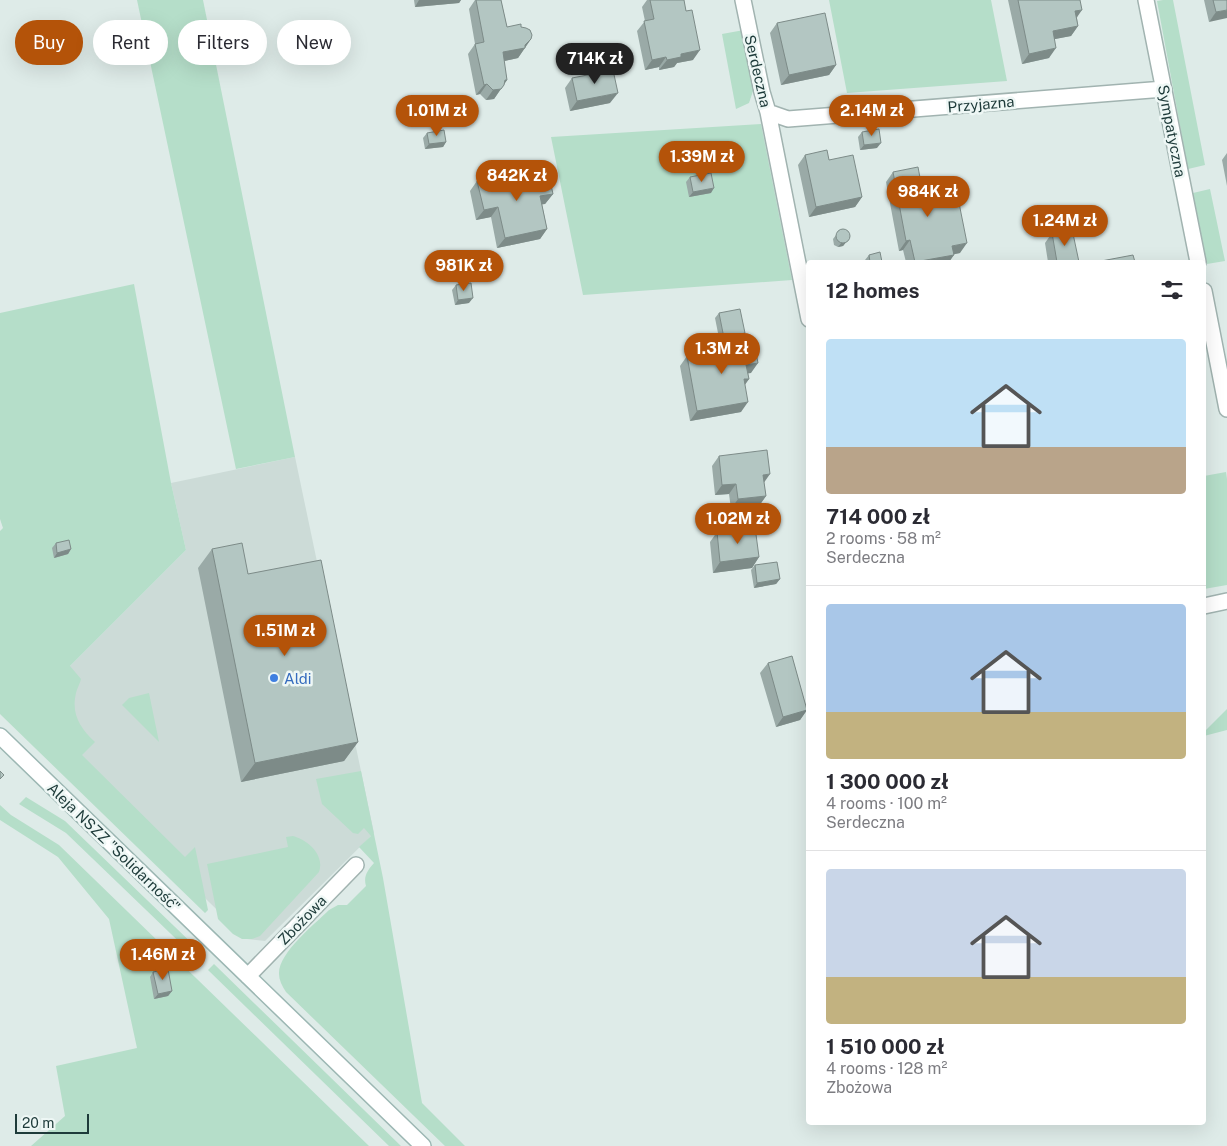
<!DOCTYPE html>
<meta charset="utf-8">
<style>
body{margin:0;font-family:"Public Sans",sans-serif;background:#f2f2f3;color:#2b2b33;height:100vh;display:flex;flex-direction:column;font-size:19px;white-space:nowrap}
*{box-sizing:border-box;margin:0}
p{font-size:16px;color:#7c7c81}
.icon{flex:none;width:28px;height:28px;fill:none;stroke:currentColor;stroke-width:2;stroke-linecap:round;stroke-linejoin:round}
.map{position:relative;flex:1;overflow:hidden}
.side{position:absolute;left:806px;top:260px;width:400px;height:865px;display:flex;flex-direction:column;background:#fff;border-radius:5px;box-shadow:0 5px 20px #0002}
.side>*{flex:none}
.top-card{position:absolute;left:15px;top:20px;width:475px;height:45px;display:flex;gap:10px}
.scale{position:absolute;left:15px;bottom:12px;width:74px;box-sizing:border-box;padding-left:5px;border:2px solid #1e3b3a;border-top:0;font-size:14px;line-height:18px;white-space:nowrap;color:#1e3b3a;-webkit-text-stroke:4px #eef7f5;paint-order:stroke}
.price{position:absolute;translate:-50% -42px;padding:0 11px;border-radius:18px;background:#b45309;color:#fff;font-size:16px;line-height:32px;filter:drop-shadow(0 1px 2px #0008)}
.price::after{content:'';position:absolute;left:50%;top:30px;width:15px;height:11px;margin-left:-8px;background:inherit;clip-path:polygon(0 0,100% 0,50% 100%)}
.price.selected{background:#222;color:#fff}
ul{padding:0;list-style:none}
li{display:grid;align-content:center;gap:10px;height:265px;padding:0 20px}
li+li{border-top:1px solid #e1e1e2}
li span{display:grid;place-items:center;height:155px;border-radius:5px;color:#555}
li>.icon{margin-inline-start:auto}
span .icon{width:90px;height:90px;fill:#fffc;stroke-width:1}
li b{font-size:21px}
h2{display:flex;justify-content:space-between;align-items:center;height:60px;padding:0 20px;font-size:21px}
.pill{padding:0 18px;border-radius:22px;background:#fff;box-shadow:0 5px 20px #0002;font-size:18px;line-height:45px}
.pill.selected{background:#b45309;color:#fff}
.map>svg:first-child{display:block}
</style>
<div class="map">
<svg width="1227" height="1146" viewBox="0 0 1227 1146">
<rect width="100%" height="100%" fill="#deebe8"/>
<path fill="#ccdbd7" d="M 295,457 L 374,833 L 265,941 L 247,939 L 19,717 L 186,550 L 171,483 Z"/>
<path fill="#b5dec9" d="M 137,0 L 203,0 L 295,457 L 236,469 Z
M 829,0 L 991,0 L 1007,81 L 847,93 Z
M 1163,0 L 1173,0 L 1205,165 L 1188,169 L 1157,1 Z
M 744,30 L 754,88 L 749,103 L 736,109 L 722,34 Z
M 761,124 L 792,280 L 583,295 L 551,137 Z
M 1210,189 L 1225,261 L 1207,264 L 1193,193 Z
M 134,284 L 171,483 L 186,550 L 70,666 L 81,679 C 80,684 77,688 76,693 C 71,714 80,728 95,742 L 82,755 L 185,857 L 195,847 L 208,910 L 205,913 L 0,714 L 0,531 L 3,528 L 0,519 L 0,313 Z
M 1226,472 L 1227,479 L 1227,585 L 1204,589 L 1204,476 Z
M 149,693 L 159,742 L 122,705 L 129,698 Z
M 1227,709 L 1227,730 L 1204,736 L 1204,732 Z
M 361,771 L 383,878 L 422,1103 L 465,1146 L 445,1146 L 286,992 C 282,986 279,980 279,974 C 278,953 315,924 329,910 L 338,905 L 347,905 L 366,886 C 363,876 368,870 374,863 L 359,847 L 371,836 L 364,828 L 358,834 L 353,833 L 322,804 L 316,779 Z
M 26,797 L 65,821 L 202,953 L 197,959 L 66,833 L 19,804 Z
M 0,805 L 11,815 L 59,845 L 369,1146 L 31,1146 L 65,1116 L 56,1066 L 137,1048 L 109,919 L 58,857 L 0,820 Z
M 293,836 C 308,840 325,855 319,872 L 260,936 L 252,939 L 242,939 L 233,934 L 218,919 L 207,864 L 288,847 L 286,837 Z
M 214,964 L 401,1146 L 389,1146 L 208,970 Z"/>
<g fill="none" stroke-linecap="round" stroke-linejoin="round">
<defs>
<path id="street" d="M 743,0 L 762,92 L 768,112 L 809,319
M 1146,0 L 1198,262
M 768,112 L 788,119 L 1164,89
M 1204,291 L 1227,409
M 1204,606 L 1227,601
M 248,976 L 356,865"/>
<path id="secondary" d="M 0,736 L 423,1146"/>
</defs>
<use href="#street" stroke="#a1b3b0" stroke-width="18"/>
<use href="#secondary" stroke="#9cb7b3" stroke-width="18"/>
<use href="#street" stroke="#fff" stroke-width="15"/>
<use href="#secondary" stroke="#fff" stroke-width="15"/>
</g>
<path fill="#9aaaa7" d="M 414,0 L 461,0 L 459,3 L 415,7 Z
M 475,0 L 501,0 L 507,27 L 521,27 L 531,39 L 518,58 L 504,61 L 507,80 L 494,99 L 486,100 L 480,94 L 476,95 L 468,54 L 475,44 L 469,9 Z
M 647,0 L 684,0 L 693,60 L 677,63 L 674,67 L 659,70 L 659,67 L 645,70 L 637,31 L 645,21 L 642,7 Z
M 1008,0 L 1080,0 L 1077,18 L 1078,26 L 1071,36 L 1054,39 L 1049,58 L 1022,64 Z
M 1204,0 L 1227,0 L 1209,22 Z
M 777,23 L 836,65 L 829,75 L 781,85 L 770,33 Z
M 572,78 L 610,103 L 570,111 L 565,88 Z
M 862,132 L 877,148 L 860,150 L 858,137 Z
M 427,133 L 446,142 L 443,147 L 425,149 L 423,138 Z
M 1227,153 L 1227,186 L 1222,160 Z
M 805,155 L 829,160 L 862,197 L 855,207 L 809,217 L 798,165 Z
M 893,172 L 960,253 L 954,254 L 949,262 L 906,262 L 903,250 L 899,251 L 886,182 Z
M 690,177 L 711,193 L 689,197 L 686,182 Z
M 477,181 L 553,194 L 545,204 L 542,204 L 547,229 L 540,239 L 497,248 L 491,217 L 476,220 L 470,191 Z
M 840,230 L 850,237 L 843,246 L 838,247 L 834,245 L 833,239 Z
M 1052,233 L 1079,262 L 1048,262 L 1045,243 Z
M 869,255 L 882,262 L 866,262 L 865,260 Z
M 456,285 L 469,303 L 455,305 L 452,290 Z
M 719,313 L 741,338 L 720,343 L 715,318 Z
M 725,342 L 751,373 L 748,373 L 749,379 L 745,384 L 741,412 L 690,421 L 680,366 L 687,356 L 719,350 Z
M 719,456 L 764,483 L 766,496 L 759,506 L 731,509 L 729,494 L 715,495 L 712,466 Z
M 717,532 L 759,557 L 752,568 L 713,573 L 710,542 Z
M 56,543 L 71,549 L 68,554 L 54,558 L 52,548 Z
M 212,549 L 248,574 L 358,742 L 344,761 L 241,782 L 198,568 Z
M 755,565 L 780,579 L 776,584 L 754,588 L 751,570 Z
M 768,663 L 807,710 L 800,720 L 776,727 L 760,673 Z
M 153,972 L 172,991 L 168,996 L 154,999 L 150,977 Z"/>
<path fill="#7d8b88" d="M 419,0 L 461,0 L 459,3 L 415,7 Z
M 1082,10 L 1075,20 L 1075,11 Z
M 1227,10 L 1227,18 L 1209,22 L 1216,12 Z
M 1078,26 L 1071,36 L 1045,41 L 1053,31 Z
M 531,39 L 518,58 L 496,63 L 503,52 L 525,45 Z
M 1056,48 L 1049,58 L 1022,64 L 1029,54 Z
M 700,50 L 693,60 L 677,63 L 674,67 L 659,70 L 667,60 L 681,54 Z
M 666,57 L 659,67 L 645,70 L 652,60 Z
M 836,65 L 829,75 L 781,85 L 789,75 Z
M 505,80 L 507,80 L 494,99 L 486,100 L 493,90 Z
M 487,84 L 480,94 L 476,95 L 484,85 Z
M 618,93 L 610,103 L 570,111 L 577,101 Z
M 446,142 L 443,147 L 425,149 L 429,144 Z
M 881,143 L 877,148 L 860,150 L 864,145 Z
M 714,188 L 711,193 L 689,197 L 693,192 Z
M 553,194 L 545,204 L 533,206 L 540,196 Z
M 862,197 L 855,207 L 809,217 L 816,207 Z
M 498,207 L 491,217 L 476,220 L 484,210 Z
M 547,229 L 540,239 L 497,248 L 505,238 Z
M 910,240 L 903,250 L 899,251 L 906,241 Z
M 847,241 L 843,246 L 838,247 L 842,242 Z
M 967,243 L 960,253 L 945,256 L 952,246 Z
M 954,255 L 949,262 L 915,262 Z
M 473,298 L 469,303 L 455,305 L 458,300 Z
M 745,333 L 741,338 L 720,343 L 724,338 Z
M 758,363 L 751,373 L 739,375 L 746,365 Z
M 744,379 L 749,379 L 742,389 Z
M 748,402 L 741,412 L 690,421 L 697,411 Z
M 770,474 L 763,484 L 763,475 Z
M 736,484 L 729,494 L 715,495 L 722,485 Z
M 766,496 L 759,506 L 731,509 L 738,499 Z
M 71,549 L 68,554 L 54,558 L 57,553 Z
M 759,557 L 752,568 L 713,573 L 720,562 Z
M 780,579 L 776,584 L 754,588 L 757,583 Z
M 807,710 L 800,720 L 776,727 L 783,717 Z
M 358,742 L 344,761 L 241,782 L 255,763 Z
M 172,991 L 168,996 L 154,999 L 158,994 Z"/>
<path fill="#b3c6c2" stroke="#7d8b88" d="M 476,0 L 501,0 L 507,27 L 521,24 L 521,27 L 526,28 L 530,30 L 532,35 L 531,39 L 525,45 L 525,48 L 503,52 L 507,80 L 505,80 L 504,85 L 501,89 L 493,90 L 487,84 L 484,85 L 475,44 L 484,42 Z
M 650,0 L 684,0 L 686,11 L 692,10 L 700,50 L 681,54 L 681,57 L 667,60 L 666,57 L 652,60 L 644,21 L 654,19 Z
M 1018,0 L 1080,0 L 1082,10 L 1075,11 L 1078,26 L 1053,31 L 1056,48 L 1029,54 Z
M 1213,0 L 1227,0 L 1227,10 L 1216,12 Z
M 825,13 L 836,65 L 789,75 L 777,23 Z
M 613,70 L 618,93 L 577,101 L 572,78 Z
M 879,129 L 881,143 L 864,145 L 862,132 Z
M 444,130 L 446,142 L 429,144 L 427,133 Z
M 827,150 L 829,160 L 853,155 L 862,197 L 816,207 L 805,155 Z
M 918,167 L 924,199 L 957,193 L 967,243 L 952,246 L 954,255 L 915,262 L 910,240 L 906,241 L 893,172 Z
M 526,171 L 528,180 L 549,176 L 553,194 L 540,196 L 547,229 L 505,238 L 498,207 L 484,210 L 477,181 Z
M 711,173 L 714,188 L 693,192 L 690,177 Z
M 1072,229 L 1079,262 L 1057,262 L 1052,233 Z
M836 236a7 7 0 1 1 14 0a7 7 0 1 1-14 0Z
M 880,252 L 882,262 L 870,262 L 869,255 Z
M 1133,255 L 1135,262 L 1096,262 Z
M 471,283 L 473,298 L 458,300 L 456,285 Z
M 740,309 L 745,333 L 724,338 L 719,313 Z
M 753,337 L 758,363 L 746,365 L 749,379 L 744,379 L 748,402 L 697,411 L 687,356 L 727,349 L 725,342 Z
M 767,450 L 770,474 L 763,475 L 766,496 L 738,499 L 736,484 L 722,485 L 719,456 Z
M 755,527 L 759,557 L 720,562 L 717,532 Z
M 69,540 L 71,549 L 57,553 L 56,543 Z
M 242,543 L 248,574 L 321,560 L 358,742 L 255,763 L 212,549 Z
M 777,562 L 780,579 L 757,583 L 755,565 Z
M 792,656 L 807,710 L 783,717 L 768,663 Z
M 0,771 L 4,775 L 0,779 Z
M 168,969 L 172,991 L 158,994 L 153,972 Z"/>
<circle fill="#3f7fe0" stroke="#eef7f5" stroke-width="2" cx="274" cy="678" r="5"/>
<g text-anchor="middle" dominant-baseline="central" stroke-width="5" stroke-linejoin="round" paint-order="stroke">
<g font-size="15" fill="#1e3b3a" stroke="#eef7f5">
<text transform="translate(758 71) rotate(77)">Serdeczna</text>
<text transform="translate(981 104) rotate(-5)">Przyjazna</text>
<text transform="translate(1172 131) rotate(79)">Sympatyczna</text>
<text transform="translate(114 847) rotate(44)">Aleja NSZZ "Solidarność"</text>
<text transform="translate(302 920) rotate(-46)">Zbożowa</text>
</g>
<g font-size="15" fill="#366cbe" stroke="#eef7f5" text-anchor="start">
<text x="284" y="678">Aldi</text>
</g>
</g>
</svg>
<div class="scale">20 m</div>
<b class="price selected" style="left:595px;top:85px">714K zł</b>
<b class="price" style="left:437px;top:137px">1.01M zł</b>
<b class="price" style="left:872px;top:137px">2.14M zł</b>
<b class="price" style="left:702px;top:183px">1.39M zł</b>
<b class="price" style="left:517px;top:202px">842K zł</b>
<b class="price" style="left:928px;top:218px">984K zł</b>
<b class="price" style="left:1065px;top:247px">1.24M zł</b>
<b class="price" style="left:464px;top:292px">981K zł</b>
<b class="price" style="left:722px;top:375px">1.3M zł</b>
<b class="price" style="left:738px;top:545px">1.02M zł</b>
<b class="price" style="left:285px;top:657px">1.51M zł</b>
<b class="price" style="left:163px;top:981px">1.46M zł</b>
<div class="top-card">
<a class="pill selected">Buy</a>
<a class="pill">Rent</a>
<a class="pill">Filters</a>
<a class="pill">New</a>
</div>
<section class="side">
<h2>12 homes<svg class="icon" aria-label="filters" viewBox="0 0 24 24"><path d="M4 7h16M4 17h16"/><circle cx="9" cy="7" r="2"/><circle cx="15" cy="17" r="2"/></svg></h2>
<ul>
<li><span style="background:linear-gradient(#bfe0f5 70%,#b9a48a 0)"><svg class="icon" aria-label="home" viewBox="0 0 24 24"><path d="M3 11l9-7 9 7M6 9v11h12V9"/></svg></span><div><b>714 000 zł</b><p>2 rooms · 58 m²</p><p>Serdeczna</p></div></li>
<li><span style="background:linear-gradient(#a9c7e8 70%,#c2b280 0)"><svg class="icon" aria-label="home" viewBox="0 0 24 24"><path d="M3 11l9-7 9 7M6 9v11h12V9"/></svg></span><div><b>1 300 000 zł</b><p>4 rooms · 100 m²</p><p>Serdeczna</p></div></li>
<li><span style="background:linear-gradient(#c9d6e8 70%,#c2b280 0)"><svg class="icon" aria-label="home" viewBox="0 0 24 24"><path d="M3 11l9-7 9 7M6 9v11h12V9"/></svg></span><div><b>1 510 000 zł</b><p>4 rooms · 128 m²</p><p>Zbożowa</p></div></li>
</ul>
</section>
</div>
